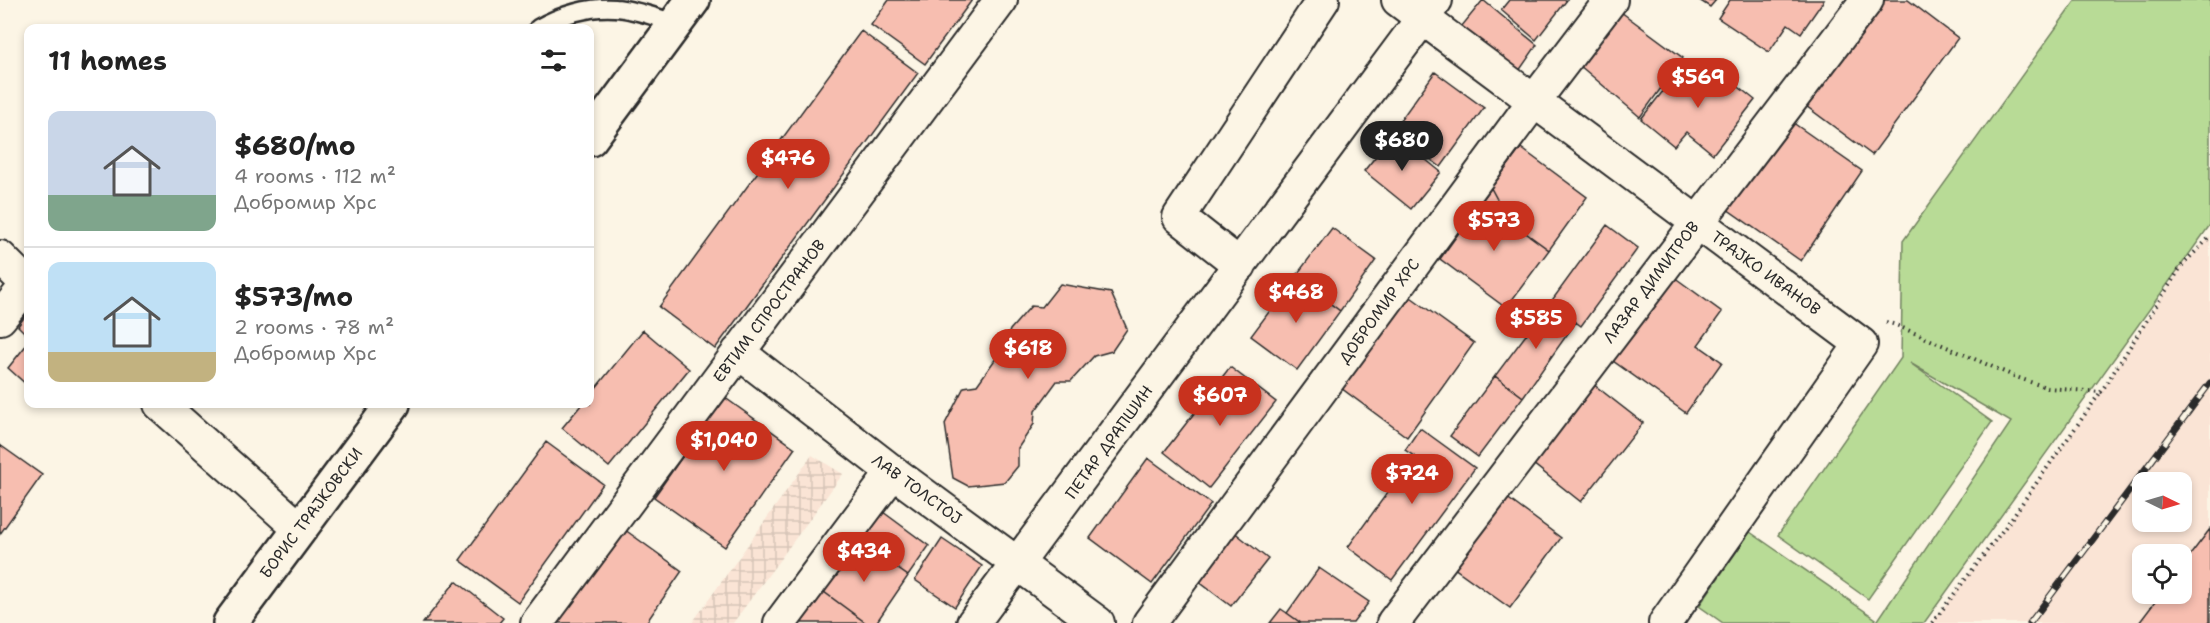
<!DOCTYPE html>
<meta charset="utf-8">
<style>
body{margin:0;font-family:"Shantell Sans",sans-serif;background:#f6f6f6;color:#222;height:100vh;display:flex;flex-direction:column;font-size:22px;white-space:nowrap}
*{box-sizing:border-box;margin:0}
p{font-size:20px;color:#767676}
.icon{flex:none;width:33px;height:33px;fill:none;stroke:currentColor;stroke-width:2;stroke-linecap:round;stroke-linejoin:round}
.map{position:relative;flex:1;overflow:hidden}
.panel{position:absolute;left:24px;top:24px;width:570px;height:384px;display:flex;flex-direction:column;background:#fff;border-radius:12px;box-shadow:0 3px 9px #0003}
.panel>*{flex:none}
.needle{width:39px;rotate:95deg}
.fabs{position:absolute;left:2132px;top:472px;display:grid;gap:12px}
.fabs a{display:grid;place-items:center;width:60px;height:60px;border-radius:12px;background:#fff;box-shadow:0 3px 9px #0003;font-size:30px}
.price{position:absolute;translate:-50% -51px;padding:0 14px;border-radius:21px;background:#c8321e;color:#fff;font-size:20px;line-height:39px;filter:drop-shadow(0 2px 3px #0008)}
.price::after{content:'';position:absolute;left:50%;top:36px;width:18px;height:14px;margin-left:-9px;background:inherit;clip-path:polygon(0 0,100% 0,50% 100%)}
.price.current{background:#222;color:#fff}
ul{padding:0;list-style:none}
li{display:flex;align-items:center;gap:18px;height:150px;padding:0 24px}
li+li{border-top:2px solid #e0e0e0}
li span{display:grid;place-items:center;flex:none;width:168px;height:120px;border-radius:12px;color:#555}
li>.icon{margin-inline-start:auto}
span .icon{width:72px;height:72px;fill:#fffc;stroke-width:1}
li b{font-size:26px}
h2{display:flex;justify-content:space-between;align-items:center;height:72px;padding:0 24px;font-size:26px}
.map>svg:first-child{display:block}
</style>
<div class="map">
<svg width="2210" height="623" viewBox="0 0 2210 623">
<defs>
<pattern id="industrial-grid" width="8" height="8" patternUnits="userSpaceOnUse" patternTransform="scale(1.5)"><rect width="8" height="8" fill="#fae4d5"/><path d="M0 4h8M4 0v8" fill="none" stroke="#d6c4b7"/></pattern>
</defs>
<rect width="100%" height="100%" fill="#fcf5e5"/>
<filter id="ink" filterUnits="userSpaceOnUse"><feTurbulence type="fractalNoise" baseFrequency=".0167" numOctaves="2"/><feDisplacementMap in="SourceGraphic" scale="12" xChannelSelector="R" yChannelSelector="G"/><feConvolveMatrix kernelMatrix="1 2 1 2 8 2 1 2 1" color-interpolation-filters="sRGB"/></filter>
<g filter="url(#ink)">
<path fill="#fae4d5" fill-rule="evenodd" d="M 2210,237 L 2210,623 L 1932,623 L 2006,526 L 2101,392 L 2183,264 ZM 2142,483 L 2181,483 L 2181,522 L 2142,522 ZM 2142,555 L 2181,555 L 2181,594 L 2142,594 Z"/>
<path fill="url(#industrial-grid)" d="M 812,455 L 843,474 L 733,623 L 692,623 Z"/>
<path fill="#b8db96" stroke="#728360" stroke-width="1.5" d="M 2076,0 L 2210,0 L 2210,225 L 1924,623 L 1876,623 L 2011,422 L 1910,363 L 1992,422 L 1868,599 L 1778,535 L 1901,358 L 1903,241 Z
M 1750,532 L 1876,619 L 1873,623 L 1723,623 L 1699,606 Z"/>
<path fill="#f7beb0" stroke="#2b2b2b" stroke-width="1.5" d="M 889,0 L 972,0 L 925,64 L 871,25 Z
M 1483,0 L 1537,45 L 1519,71 L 1461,27 Z
M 1509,0 L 1567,0 L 1536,40 L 1501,10 Z
M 1699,0 L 1716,0 L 1710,7 Z
M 1730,0 L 1824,0 L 1801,33 L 1788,24 L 1769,52 L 1718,18 Z
M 1872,0 L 1908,0 L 1958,38 L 1872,155 L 1798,100 Z
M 1621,12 L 1683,58 L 1640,117 L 1579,65 Z
M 861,31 L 918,73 L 715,349 L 659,307 Z
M 1686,62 L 1716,87 L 1725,76 L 1755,100 L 1713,154 L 1686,132 L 1674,146 L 1641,119 Z
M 1435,72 L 1484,108 L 1441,167 L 1392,132 Z
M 1789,120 L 1862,171 L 1801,261 L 1727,209 Z
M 1394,134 L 1441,172 L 1411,209 L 1364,171 Z
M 1521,148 L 1587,197 L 1549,250 L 1508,220 L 1491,188 Z
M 1491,188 L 1508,220 L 1549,250 L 1506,308 L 1440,259 Z
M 1607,225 L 1638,248 L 1581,326 L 1550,303 Z
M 1332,228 L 1376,260 L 1340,311 L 1295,277 Z
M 1295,277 L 1340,311 L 1297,370 L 1251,336 Z
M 1674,277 L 1722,312 L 1698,345 L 1722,362 L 1686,413 L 1613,361 Z
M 1060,284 L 1111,293 L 1127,329 L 1112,351 L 1094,356 L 1071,381 L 1057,381 L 1035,411 L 1034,424 L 1018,448 L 1018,466 L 1005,482 L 968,486 L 953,478 L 945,424 L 964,387 L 977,385 L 1004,347 L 1010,330 L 1031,306 L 1042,307 Z
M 1408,295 L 1474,343 L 1407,437 L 1341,388 Z
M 1550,303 L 1576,322 L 1523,397 L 1495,376 Z
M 28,312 L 28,336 L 18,326 Z
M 643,330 L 689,369 L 609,467 L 562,428 L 582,404 L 590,404 L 590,395 Z
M 28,343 L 28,386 L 8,368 Z
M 1230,367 L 1276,402 L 1209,488 L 1164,452 Z
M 1495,376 L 1523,397 L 1478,457 L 1450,436 Z
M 1593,384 L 1643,423 L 1581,502 L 1532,463 Z
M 724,397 L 795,448 L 725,547 L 654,497 Z
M 1420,428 L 1475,468 L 1392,580 L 1348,547 L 1414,456 L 1405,450 Z
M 546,442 L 603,484 L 518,602 L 460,560 Z
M 0,445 L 42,475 L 0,534 Z
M 1148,458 L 1211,504 L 1152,584 L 1090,538 Z
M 1502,494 L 1561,538 L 1510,608 L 1450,565 Z
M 879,509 L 929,546 L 908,576 L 857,540 Z
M 621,527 L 682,571 L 646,623 L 554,623 Z
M 1228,527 L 1268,559 L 1231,606 L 1190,575 Z
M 2210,529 L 2210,623 L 2139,623 L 2161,594 L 2181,594 L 2181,567 Z
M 942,539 L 982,566 L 955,607 L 915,580 Z
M 857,540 L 908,576 L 876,623 L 866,623 L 820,589 Z
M 1319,568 L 1369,602 L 1353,623 L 1301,623 L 1287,613 Z
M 456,581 L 503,618 L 499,623 L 423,623 Z
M 820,589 L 866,623 L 796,623 Z
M 1281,609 L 1287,613 L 1301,623 L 1270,623 Z"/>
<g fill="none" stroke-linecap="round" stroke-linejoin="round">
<defs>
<path id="lane" d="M 538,28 C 560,15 590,6 615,8 C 635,9 657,18 676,23"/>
<path id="street" d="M 1398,0 L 1861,344 L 1665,623
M 0,257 L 28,285
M 1240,265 L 1179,217 L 1323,0
M 0,318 L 28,284
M 738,352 L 893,472 L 1098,623
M 160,404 L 300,529
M 537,623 L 1001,0
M 780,623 L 893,472
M 973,623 L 1436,0
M 1149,623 L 1534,101 L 1611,0
M 1393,623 L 1867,0"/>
<path id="secondary" d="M 590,139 L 693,0
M 230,623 L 393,404"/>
</defs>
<use href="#lane" stroke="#2b2b2b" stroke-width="21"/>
<use href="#street" stroke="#2b2b2b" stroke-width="36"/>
<use href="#secondary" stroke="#2b2b2b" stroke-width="38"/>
<path stroke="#2b2b2b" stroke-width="4" stroke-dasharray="1.5 4.5" stroke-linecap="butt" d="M 1886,322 L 1896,325 L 2016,377 L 2048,388 L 2101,392 L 2183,264 L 2210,237
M 1932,623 L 2006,526 L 2100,393"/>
<use href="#lane" stroke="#fcf5e5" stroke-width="16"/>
<use href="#street" stroke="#fcf5e5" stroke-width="32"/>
<use href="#secondary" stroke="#fcf5e5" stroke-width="33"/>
<defs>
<path id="rail" d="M 2030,623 L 2210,383"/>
</defs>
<use href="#rail" stroke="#2b2b2b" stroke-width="7"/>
<use href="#rail" stroke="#fcf5e5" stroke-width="4.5" stroke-dasharray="14" stroke-linecap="butt"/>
</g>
</g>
<g text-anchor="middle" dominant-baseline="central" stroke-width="6" stroke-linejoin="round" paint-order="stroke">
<g font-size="16" fill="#2b2b2b" stroke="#fcf5e5">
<text transform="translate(1766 273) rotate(36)">ТРАЈКО ИВАНОВ</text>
<text transform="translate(1651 282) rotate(-53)">ЛАЗАР ДИМИТРОВ</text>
<text transform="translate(769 311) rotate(-53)">ЕВТИМ СПРОСТРАНОВ</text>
<text transform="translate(1379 311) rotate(-54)">ДОБРОМИР ХРС</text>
<text transform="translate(1109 442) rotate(-54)">ПЕТАР ДРАПШИН</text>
<text transform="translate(917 489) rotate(36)">ЛАВ ТОЛСТОЈ</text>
<text transform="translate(311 513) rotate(-53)">БОРИС ТРАЈКОВСКИ</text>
</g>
</g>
</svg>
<div class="fabs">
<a><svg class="needle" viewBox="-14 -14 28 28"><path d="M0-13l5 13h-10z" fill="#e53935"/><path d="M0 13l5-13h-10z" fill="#767676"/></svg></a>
<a><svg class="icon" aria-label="locate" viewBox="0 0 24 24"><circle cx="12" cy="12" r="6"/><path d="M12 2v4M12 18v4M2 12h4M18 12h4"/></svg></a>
</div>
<b class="price" style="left:1698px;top:109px">$569</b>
<b class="price current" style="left:1402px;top:172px">$680</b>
<b class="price" style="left:788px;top:190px">$476</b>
<b class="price" style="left:1494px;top:252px">$573</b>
<b class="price" style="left:1296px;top:324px">$468</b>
<b class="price" style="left:1536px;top:350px">$585</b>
<b class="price" style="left:1028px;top:380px">$618</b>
<b class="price" style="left:1220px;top:427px">$607</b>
<b class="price" style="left:724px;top:472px">$1,040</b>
<b class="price" style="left:1412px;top:505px">$724</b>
<b class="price" style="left:864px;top:583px">$434</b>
<section class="panel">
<h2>11 homes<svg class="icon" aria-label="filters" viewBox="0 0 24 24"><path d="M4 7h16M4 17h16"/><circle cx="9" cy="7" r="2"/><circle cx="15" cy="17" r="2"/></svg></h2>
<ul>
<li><span style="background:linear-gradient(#c9d6e8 70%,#7fa58c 0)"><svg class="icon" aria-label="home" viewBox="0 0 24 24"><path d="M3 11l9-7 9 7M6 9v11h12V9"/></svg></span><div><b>$680/mo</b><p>4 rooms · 112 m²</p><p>Добромир Хрс</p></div></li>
<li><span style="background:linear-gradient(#bfe0f5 75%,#c2b280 0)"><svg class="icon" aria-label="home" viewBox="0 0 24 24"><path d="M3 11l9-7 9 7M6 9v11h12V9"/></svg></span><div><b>$573/mo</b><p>2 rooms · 78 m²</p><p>Добромир Хрс</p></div></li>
</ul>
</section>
</div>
